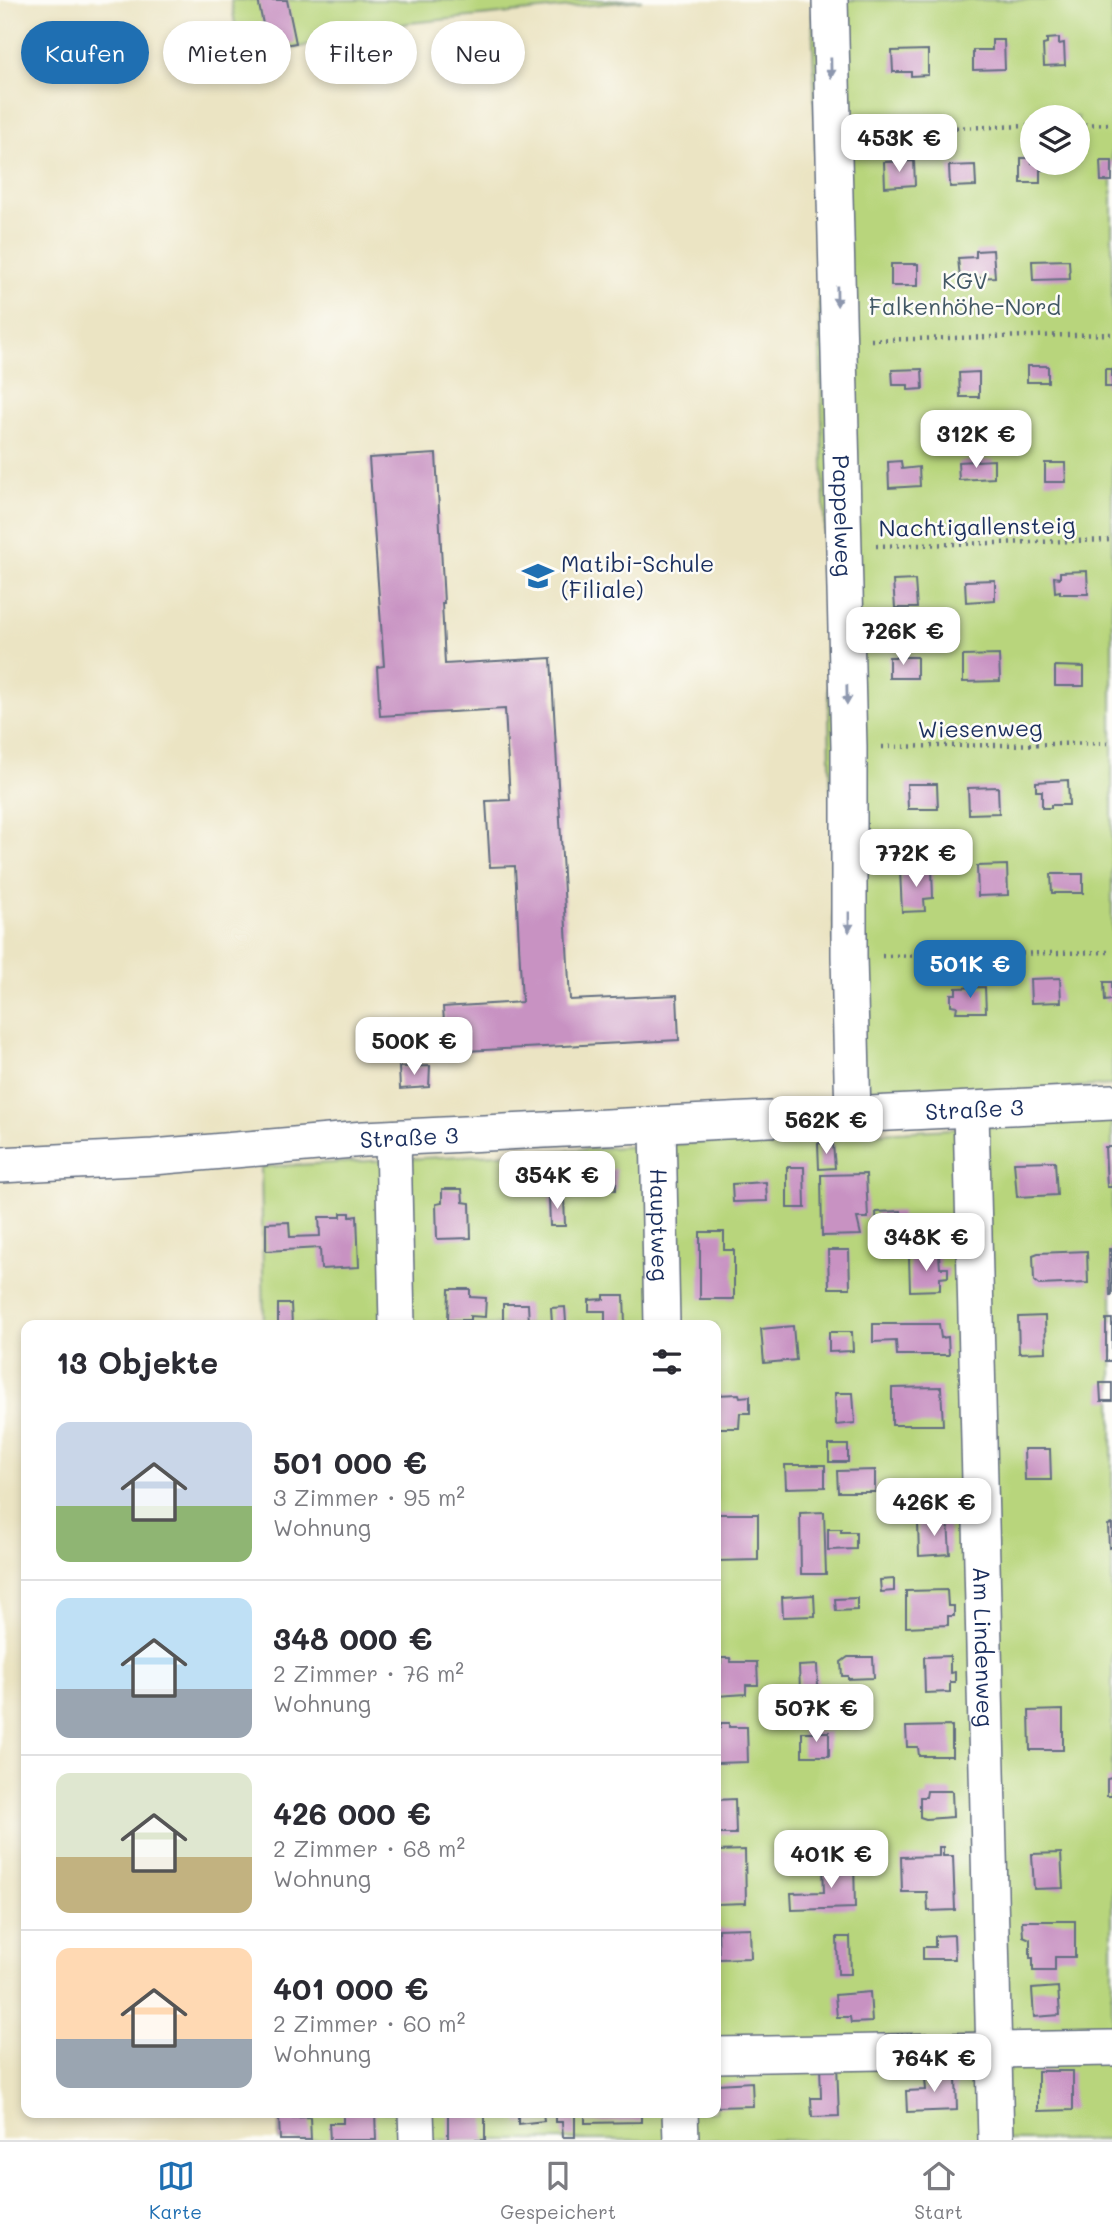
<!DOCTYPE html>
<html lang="de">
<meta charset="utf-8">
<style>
body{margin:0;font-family:Mali,sans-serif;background:#f7f7f7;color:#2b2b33;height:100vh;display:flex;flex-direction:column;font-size:26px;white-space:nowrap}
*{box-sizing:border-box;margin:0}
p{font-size:23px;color:#7c7c81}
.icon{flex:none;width:38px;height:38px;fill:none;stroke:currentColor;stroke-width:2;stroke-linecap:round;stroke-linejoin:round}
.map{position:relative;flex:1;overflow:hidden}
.drawer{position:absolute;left:21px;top:1320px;width:700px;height:798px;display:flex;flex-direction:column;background:#fff;border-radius:14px;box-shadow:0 4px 10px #0003}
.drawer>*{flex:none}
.top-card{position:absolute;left:21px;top:21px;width:700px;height:63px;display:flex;gap:14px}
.tools{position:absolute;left:1020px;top:105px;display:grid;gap:14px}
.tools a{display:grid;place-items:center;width:70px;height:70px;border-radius:50%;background:#fff;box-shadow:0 4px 10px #0003;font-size:35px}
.price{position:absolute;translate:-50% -60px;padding:0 16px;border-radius:14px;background:#fff;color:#222;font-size:23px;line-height:46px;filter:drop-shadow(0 2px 4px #0008)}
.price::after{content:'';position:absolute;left:50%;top:42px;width:21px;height:16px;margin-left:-10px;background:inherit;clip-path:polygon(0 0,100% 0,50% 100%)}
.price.selected{background:#1f6fb2;color:#fff}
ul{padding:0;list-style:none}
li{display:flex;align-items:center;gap:21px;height:175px;padding:0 35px}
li+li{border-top:2px solid #e1e1e2}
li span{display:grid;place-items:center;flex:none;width:196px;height:140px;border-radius:14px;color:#555}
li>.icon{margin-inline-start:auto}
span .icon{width:84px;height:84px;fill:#fffc;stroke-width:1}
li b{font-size:30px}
h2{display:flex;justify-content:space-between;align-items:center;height:84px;padding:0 35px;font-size:30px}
.chip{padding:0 24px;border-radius:32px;background:#fff;box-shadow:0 4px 10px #0003;font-size:24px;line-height:63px}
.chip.selected{background:#1f6fb2;color:#fff}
.dock{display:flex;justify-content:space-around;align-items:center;height:98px;border-top:2px solid #e1e1e2;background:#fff;font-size:19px;color:#7c7c81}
.dock a{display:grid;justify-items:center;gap:4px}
.dock .selected{color:#1f6fb2}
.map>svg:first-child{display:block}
</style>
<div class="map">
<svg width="1112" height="2140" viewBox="0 0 1112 2140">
<rect width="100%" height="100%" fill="#fdfcf7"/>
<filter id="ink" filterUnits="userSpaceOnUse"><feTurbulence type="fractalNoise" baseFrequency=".0143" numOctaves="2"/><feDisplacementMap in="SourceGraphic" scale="14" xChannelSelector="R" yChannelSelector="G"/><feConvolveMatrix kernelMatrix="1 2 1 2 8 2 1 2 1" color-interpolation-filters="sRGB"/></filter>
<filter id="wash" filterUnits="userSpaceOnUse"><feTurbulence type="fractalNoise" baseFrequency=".00686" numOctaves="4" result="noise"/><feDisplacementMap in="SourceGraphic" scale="28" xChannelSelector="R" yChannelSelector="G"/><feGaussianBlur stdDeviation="1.57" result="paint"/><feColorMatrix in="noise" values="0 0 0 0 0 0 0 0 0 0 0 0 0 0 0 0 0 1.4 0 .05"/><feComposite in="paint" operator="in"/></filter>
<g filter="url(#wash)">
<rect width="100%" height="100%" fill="#ebe4c3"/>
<path fill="#b8d57b" stroke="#6a826c" stroke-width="2" fill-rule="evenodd" d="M 231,0 L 642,0 L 409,23 L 241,60 Z
M 812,0 L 1112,0 L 1112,1085 L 1022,1090 L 853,1093 L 838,1099 ZM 1032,117 L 1078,117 L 1078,163 L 1032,163 Z
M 1112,1120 L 1112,2140 L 279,2140 L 279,2112 L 716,2112 L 716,1325 L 264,1325 L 261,1167 Z"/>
<g id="blocks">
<path fill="#c892c2" d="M 258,0 L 287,0 L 296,43 L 268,48 Z
M 1059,38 L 1059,44 L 1064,43 L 1065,65 L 1044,66 L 1043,45 L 1047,44 L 1047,39 Z
M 992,40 L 1004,40 L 1005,69 L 973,70 L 973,50 L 992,50 Z
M 928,50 L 928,75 L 911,76 L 911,72 L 893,72 L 892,51 Z
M 1021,158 L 1032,158 L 1032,163 L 1047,163 L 1047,170 L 1040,170 L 1040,183 L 1021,183 Z
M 914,161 L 915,185 L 885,187 L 884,162 Z
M 1100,161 L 1112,161 L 1112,181 L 1101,181 Z
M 975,165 L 976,186 L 950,187 L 949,166 Z
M 993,250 L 995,277 L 960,279 L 958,258 L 976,257 L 976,251 Z
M 1069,260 L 1070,279 L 1033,280 L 1032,261 Z
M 891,264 L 918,264 L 918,286 L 891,286 Z
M 1027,366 L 1048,366 L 1048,382 L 1027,382 Z
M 922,369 L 923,389 L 908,390 L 908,385 L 893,385 L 892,370 Z
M 1105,369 L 1112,369 L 1112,387 L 1105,387 Z
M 979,372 L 979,397 L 960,397 L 959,373 Z
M 436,454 L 444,603 L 442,603 L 445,664 L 551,658 L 570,1000 L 677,995 L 679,1040 L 446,1052 L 443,1007 L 522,1002 L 515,866 L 490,867 L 486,801 L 510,800 L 505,709 L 380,716 L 377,667 L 384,666 L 369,458 Z
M 994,460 L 994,478 L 959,480 L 958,462 Z
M 901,461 L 902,469 L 919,467 L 920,486 L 889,488 L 888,462 Z
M 1045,463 L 1065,463 L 1066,482 L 1045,482 Z
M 1087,571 L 1088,594 L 1060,594 L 1060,591 L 1055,592 L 1054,577 L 1060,578 L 1060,572 Z
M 915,580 L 917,608 L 895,608 L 893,581 Z
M 995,580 L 995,600 L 966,602 L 965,581 Z
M 999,655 L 1000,681 L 963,682 L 963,656 Z
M 889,657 L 917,657 L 917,678 L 889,678 Z
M 1055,666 L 1084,667 L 1084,686 L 1055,686 Z
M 1068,780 L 1069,805 L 1051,805 L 1051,808 L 1042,808 L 1042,791 L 1036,791 L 1036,782 Z
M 907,784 L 937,784 L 938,809 L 908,809 Z
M 998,787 L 999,813 L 969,814 L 968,788 Z
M 1007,865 L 1008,895 L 978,896 L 977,866 Z
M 932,868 L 933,898 L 924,899 L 925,911 L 902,912 L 900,870 Z
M 1051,874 L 1083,874 L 1083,893 L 1052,893 Z
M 1060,978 L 1061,1002 L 1031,1003 L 1030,979 Z
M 1104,982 L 1112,982 L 1112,1000 L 1105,1001 Z
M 985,987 L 986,1012 L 956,1012 L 957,1006 L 951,1005 L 951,994 L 956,994 L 956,988 Z
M 430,1066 L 429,1087 L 400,1089 L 399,1067 Z
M 818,1143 L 833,1144 L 835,1168 L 819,1169 Z
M 1105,1147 L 1112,1147 L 1112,1187 L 1107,1187 Z
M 1055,1161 L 1057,1195 L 1017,1197 L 1014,1162 Z
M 787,1167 L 804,1167 L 805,1208 L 787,1208 Z
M 577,1169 L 616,1169 L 616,1190 L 578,1190 Z
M 866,1174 L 868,1218 L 857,1218 L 861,1235 L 822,1236 L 821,1175 Z
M 766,1182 L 767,1201 L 733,1202 L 732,1184 Z
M 442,1189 L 462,1189 L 463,1202 L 470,1203 L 471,1238 L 437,1239 L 436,1204 L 442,1203 Z
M 564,1196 L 565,1226 L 550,1226 L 549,1197 Z
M 901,1211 L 902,1237 L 891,1237 L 891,1230 L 877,1231 L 876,1212 Z
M 341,1213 L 350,1213 L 350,1217 L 357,1216 L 359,1267 L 321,1269 L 320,1248 L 266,1251 L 266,1223 L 289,1222 L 290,1237 L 320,1236 L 319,1217 L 341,1217 Z
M 700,1232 L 724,1232 L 724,1250 L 734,1250 L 734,1299 L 700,1299 Z
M 1109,1249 L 1112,1249 L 1112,1295 L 1110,1295 Z
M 828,1250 L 849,1250 L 850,1288 L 829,1288 Z
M 1087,1251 L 1088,1283 L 1039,1285 L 1034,1281 L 1033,1255 L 1038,1253 Z
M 939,1255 L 940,1268 L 948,1268 L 948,1277 L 940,1278 L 940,1290 L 910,1291 L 909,1256 Z
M 449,1289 L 470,1289 L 470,1297 L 486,1298 L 485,1317 L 470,1316 L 470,1320 L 448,1320 Z
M 604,1295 L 624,1295 L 625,1325 L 605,1325 L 605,1311 L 589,1311 L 589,1300 L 604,1299 Z
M 278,1304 L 291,1304 L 292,1325 L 278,1325 Z
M 503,1304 L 528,1304 L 529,1323 L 503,1324 Z
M 565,1307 L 566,1322 L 552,1323 L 551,1308 Z
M 1045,1316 L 1046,1352 L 1019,1353 L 1018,1317 Z
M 1106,1319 L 1112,1319 L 1112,1361 L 1106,1361 Z
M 873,1324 L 939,1324 L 941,1338 L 948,1337 L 949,1355 L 897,1355 L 896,1341 L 873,1342 Z
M 793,1326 L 796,1360 L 764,1363 L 761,1329 Z
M 829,1332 L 852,1332 L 853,1351 L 829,1352 Z
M 1100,1383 L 1112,1383 L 1112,1401 L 1101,1401 Z
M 941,1387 L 943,1425 L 892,1425 L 892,1388 Z
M 835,1393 L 853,1393 L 855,1423 L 836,1425 Z
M 739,1394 L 740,1397 L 750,1396 L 750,1413 L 740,1413 L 739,1428 L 716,1428 L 716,1395 Z
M 829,1445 L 848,1445 L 848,1462 L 829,1462 Z
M 1024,1449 L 1050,1449 L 1051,1480 L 1025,1480 Z
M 785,1465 L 825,1465 L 825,1487 L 786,1488 Z
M 875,1470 L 875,1492 L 838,1492 L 837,1471 Z
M 824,1512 L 826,1574 L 801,1574 L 800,1513 Z
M 716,1514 L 758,1514 L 758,1560 L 716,1561 Z
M 948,1521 L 950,1554 L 919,1556 L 918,1522 Z
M 1112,1524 L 1112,1547 L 1109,1548 L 1108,1525 Z
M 828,1529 L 841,1529 L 841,1532 L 856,1532 L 856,1549 L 828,1550 Z
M 894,1579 L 894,1591 L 881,1592 L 880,1580 Z
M 947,1590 L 948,1606 L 954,1606 L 954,1616 L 948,1616 L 948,1625 L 906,1627 L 906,1591 Z
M 814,1595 L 815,1616 L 783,1617 L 782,1597 Z
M 857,1598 L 857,1610 L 836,1611 L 835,1599 Z
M 950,1656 L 950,1673 L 955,1672 L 955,1682 L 950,1682 L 950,1692 L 925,1693 L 924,1657 Z
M 848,1657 L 873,1657 L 874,1678 L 848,1679 L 848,1676 L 842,1676 L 841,1662 Z
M 721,1658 L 730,1658 L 731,1662 L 757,1662 L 758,1685 L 746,1685 L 746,1694 L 717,1696 L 716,1663 L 721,1663 Z
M 817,1665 L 818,1687 L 800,1689 L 799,1666 Z
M 1063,1710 L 1063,1750 L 1030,1750 L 1029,1711 Z
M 721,1723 L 729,1723 L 729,1727 L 747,1727 L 748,1762 L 716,1763 L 716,1727 L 720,1728 Z
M 952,1726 L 952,1756 L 919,1756 L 918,1747 L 907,1747 L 906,1727 Z
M 802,1732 L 829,1732 L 829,1756 L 802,1756 Z
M 1112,1778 L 1112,1796 L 1107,1796 L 1107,1779 Z
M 927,1791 L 952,1791 L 953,1817 L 926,1819 L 920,1817 L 920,1797 L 926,1797 Z
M 735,1799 L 736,1834 L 716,1834 L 716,1800 Z
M 939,1847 L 943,1847 L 943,1856 L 953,1856 L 955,1910 L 928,1911 L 927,1892 L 902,1892 L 901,1857 L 939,1856 Z
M 745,1850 L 746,1903 L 716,1904 L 716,1851 Z
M 1061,1853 L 1063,1888 L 1034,1889 L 1032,1854 Z
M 833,1860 L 854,1860 L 855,1908 L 792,1910 L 791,1893 L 824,1892 L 823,1867 L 833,1867 Z
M 1022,1921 L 1075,1921 L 1075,1957 L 1055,1957 L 1055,1971 L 1033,1971 L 1033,1958 L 1030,1958 L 1030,1939 L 1023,1936 Z
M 750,1928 L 751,1958 L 719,1959 L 718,1929 Z
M 954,1935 L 955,1959 L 923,1959 L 923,1947 L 935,1947 L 935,1936 Z
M 837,1937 L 850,1937 L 851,1974 L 838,1974 Z
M 1058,1987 L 1060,2015 L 1034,2017 L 1032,1989 Z
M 870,1992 L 872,2022 L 851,2023 L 850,2017 L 837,2017 L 835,1995 Z
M 837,2063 L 839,2116 L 812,2117 L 811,2098 L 821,2098 L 820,2064 Z
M 930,2071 L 950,2071 L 950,2077 L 956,2077 L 957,2110 L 907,2112 L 906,2091 L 926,2090 L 925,2078 L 930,2078 Z
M 1038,2071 L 1073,2071 L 1073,2110 L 1038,2111 Z
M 752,2082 L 753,2106 L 717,2107 L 717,2084 Z
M 343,2112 L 375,2112 L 376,2140 L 330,2140 L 329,2123 L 343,2123 Z
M 448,2112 L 485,2112 L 485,2140 L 448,2140 Z
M 518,2112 L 543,2112 L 544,2121 L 518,2124 Z
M 555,2112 L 575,2112 L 575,2137 L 563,2137 L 562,2122 L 555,2122 Z
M 585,2112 L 641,2112 L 641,2122 L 585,2123 Z
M 310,2117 L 311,2140 L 280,2140 L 279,2118 Z"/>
</g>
</g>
<g filter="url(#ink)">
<use href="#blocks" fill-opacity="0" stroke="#646e81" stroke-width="2"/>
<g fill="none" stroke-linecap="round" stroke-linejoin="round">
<defs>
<g id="minor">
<path id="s1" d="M 830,0 L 849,747 L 849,956 L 853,1116"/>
<path id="s2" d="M 971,1111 L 996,2140"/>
<path id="s3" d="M 658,1125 L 662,1325"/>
<path d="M 393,1138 L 397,1325"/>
<path id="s4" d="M 0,1165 L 153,1157 L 364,1139 L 1112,1102"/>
<path d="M 716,2055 L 1112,2048"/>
<path d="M 416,2112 L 417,2140"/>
<path d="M 680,2112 L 681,2140"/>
</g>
</defs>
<use href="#minor" stroke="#646e81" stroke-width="38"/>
<path stroke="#646e81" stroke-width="4.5" stroke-dasharray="2 5" stroke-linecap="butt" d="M 1078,125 L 1112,124
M 865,130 L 1032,126
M 871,340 L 1112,334
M 876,546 L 1112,540
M 882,747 L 1112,743
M 882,956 L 1112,952"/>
<use href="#minor" stroke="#fff" stroke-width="35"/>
</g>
<defs><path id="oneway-solid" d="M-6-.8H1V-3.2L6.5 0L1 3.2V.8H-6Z" transform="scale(1.75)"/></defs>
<g fill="#8d97ae">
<use href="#oneway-solid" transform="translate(831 68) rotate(89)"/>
<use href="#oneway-solid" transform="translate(837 296) rotate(89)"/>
<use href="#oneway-solid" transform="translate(847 695) rotate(89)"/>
<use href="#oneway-solid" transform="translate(849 922) rotate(90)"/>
</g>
</g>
<defs>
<symbol id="school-bare" viewBox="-9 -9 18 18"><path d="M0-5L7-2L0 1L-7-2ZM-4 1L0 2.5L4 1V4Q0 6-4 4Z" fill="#1f6fb2" stroke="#fdfcf7" stroke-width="2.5" paint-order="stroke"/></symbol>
</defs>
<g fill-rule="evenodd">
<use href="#school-bare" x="516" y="554" width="44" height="44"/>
</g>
<g text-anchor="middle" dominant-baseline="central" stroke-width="5" stroke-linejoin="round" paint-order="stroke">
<g font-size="23" fill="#425865" stroke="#fdfcf7">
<text x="965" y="280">KGV<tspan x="965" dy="26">Falkenhöhe-Nord</tspan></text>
</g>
<g font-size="23" fill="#1b2f5e" stroke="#fdfcf7">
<text stroke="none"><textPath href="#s1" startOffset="516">Pappelweg</textPath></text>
<text transform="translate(977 526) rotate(-1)">Nachtigallensteig</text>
<text transform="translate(980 728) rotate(-1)">Wiesenweg</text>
<text stroke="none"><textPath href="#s4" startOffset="976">Straße 3</textPath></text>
<text stroke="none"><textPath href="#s4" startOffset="410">Straße 3</textPath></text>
<text stroke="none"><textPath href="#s3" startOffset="100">Hauptweg</textPath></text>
<text stroke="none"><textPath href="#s2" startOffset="536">Am Lindenweg</textPath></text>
</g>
<g font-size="23" fill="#1b2f5e" stroke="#fdfcf7" text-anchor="start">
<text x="561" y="563">Matibi-Schule<tspan x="561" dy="26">(Filiale)</tspan></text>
</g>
</g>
</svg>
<div class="tools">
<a><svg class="icon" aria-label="layers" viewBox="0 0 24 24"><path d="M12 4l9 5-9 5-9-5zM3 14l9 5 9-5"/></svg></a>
</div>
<b class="price" style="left:899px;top:174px">453K €</b>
<b class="price" style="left:976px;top:470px">312K €</b>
<b class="price" style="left:903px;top:667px">726K €</b>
<b class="price" style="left:916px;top:889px">772K €</b>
<b class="price selected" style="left:970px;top:1000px">501K €</b>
<b class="price" style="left:414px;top:1077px">500K €</b>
<b class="price" style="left:826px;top:1156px">562K €</b>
<b class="price" style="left:557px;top:1211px">354K €</b>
<b class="price" style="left:926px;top:1273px">348K €</b>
<b class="price" style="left:934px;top:1538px">426K €</b>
<b class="price" style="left:816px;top:1744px">507K €</b>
<b class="price" style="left:831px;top:1890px">401K €</b>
<b class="price" style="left:934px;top:2094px">764K €</b>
<div class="top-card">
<a class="chip selected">Kaufen</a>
<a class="chip">Mieten</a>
<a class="chip">Filter</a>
<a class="chip">Neu</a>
</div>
<section class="drawer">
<h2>13 Objekte<svg class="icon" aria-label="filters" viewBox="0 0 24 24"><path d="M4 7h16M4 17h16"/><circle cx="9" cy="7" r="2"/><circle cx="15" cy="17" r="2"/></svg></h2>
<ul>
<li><span style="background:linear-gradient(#c9d6e8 60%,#8fb573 0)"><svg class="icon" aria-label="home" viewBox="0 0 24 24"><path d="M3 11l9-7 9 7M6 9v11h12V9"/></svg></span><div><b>501 000 €</b><p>3 Zimmer · 95 m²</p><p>Wohnung</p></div></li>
<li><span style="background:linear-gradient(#bfe0f5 65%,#9aa5b1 0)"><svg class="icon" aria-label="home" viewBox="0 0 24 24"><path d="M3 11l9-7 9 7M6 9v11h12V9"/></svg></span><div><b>348 000 €</b><p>2 Zimmer · 76 m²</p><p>Wohnung</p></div></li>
<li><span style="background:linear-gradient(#dfe7d0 60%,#c2b280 0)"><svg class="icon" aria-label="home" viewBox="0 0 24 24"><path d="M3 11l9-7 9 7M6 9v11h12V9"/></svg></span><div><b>426 000 €</b><p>2 Zimmer · 68 m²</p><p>Wohnung</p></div></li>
<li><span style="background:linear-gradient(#ffd9b3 65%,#9aa5b1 0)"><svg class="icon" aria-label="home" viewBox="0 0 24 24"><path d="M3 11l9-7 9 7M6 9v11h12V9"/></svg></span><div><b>401 000 €</b><p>2 Zimmer · 60 m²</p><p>Wohnung</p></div></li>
</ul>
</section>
</div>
<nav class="dock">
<a class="selected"><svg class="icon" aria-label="map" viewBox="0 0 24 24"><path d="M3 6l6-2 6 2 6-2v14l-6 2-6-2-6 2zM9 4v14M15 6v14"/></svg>Karte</a>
<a><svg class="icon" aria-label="saved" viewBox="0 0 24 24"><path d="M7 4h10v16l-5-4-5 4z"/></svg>Gespeichert</a>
<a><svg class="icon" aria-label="home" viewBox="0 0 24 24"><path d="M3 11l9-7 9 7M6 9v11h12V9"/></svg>Start</a>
</nav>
